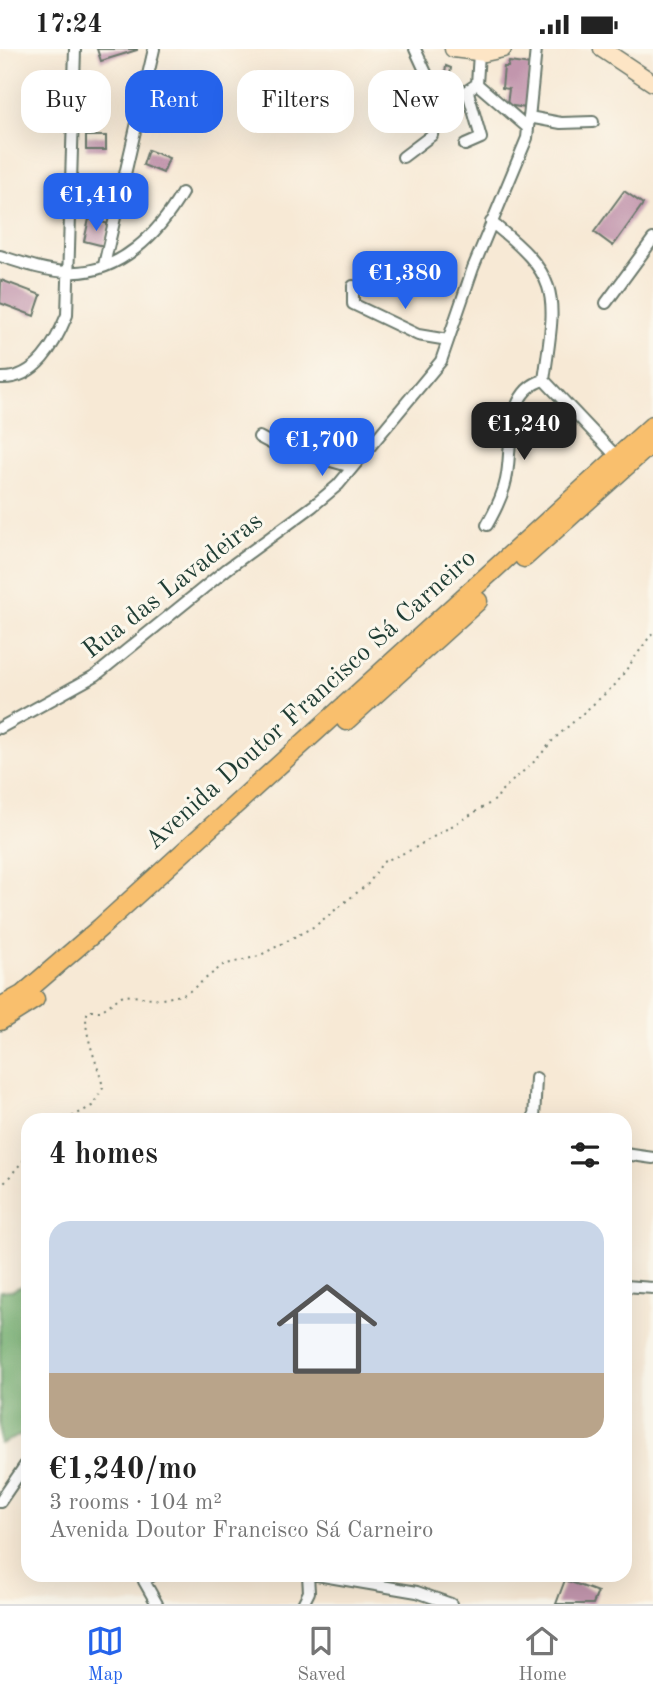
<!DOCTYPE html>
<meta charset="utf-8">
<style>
body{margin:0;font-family:"Old Standard TT",serif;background:#f2f2f2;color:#222;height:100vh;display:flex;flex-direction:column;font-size:26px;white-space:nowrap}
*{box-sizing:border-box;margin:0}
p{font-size:23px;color:#767676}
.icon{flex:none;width:38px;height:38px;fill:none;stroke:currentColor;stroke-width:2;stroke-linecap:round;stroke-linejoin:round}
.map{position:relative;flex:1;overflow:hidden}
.details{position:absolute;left:21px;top:1064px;width:611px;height:469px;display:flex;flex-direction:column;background:#fff;border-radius:21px;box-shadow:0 7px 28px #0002}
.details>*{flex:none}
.guide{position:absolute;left:21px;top:21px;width:612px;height:63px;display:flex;gap:14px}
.price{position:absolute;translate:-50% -60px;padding:0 16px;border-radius:14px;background:#2563eb;color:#fff;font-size:23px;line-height:46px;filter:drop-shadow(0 2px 4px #0008)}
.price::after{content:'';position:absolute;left:50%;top:42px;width:21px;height:16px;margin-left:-10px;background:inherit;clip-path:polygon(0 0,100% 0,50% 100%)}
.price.on{background:#222;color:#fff}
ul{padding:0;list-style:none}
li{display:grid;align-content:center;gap:14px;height:371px;padding:0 28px}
li span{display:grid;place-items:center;height:217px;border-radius:21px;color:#555}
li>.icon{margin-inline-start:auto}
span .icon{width:126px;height:126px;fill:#fffc;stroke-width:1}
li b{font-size:30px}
h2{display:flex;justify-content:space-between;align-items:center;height:84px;padding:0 28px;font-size:30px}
.chip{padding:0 24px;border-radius:21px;background:#fff;box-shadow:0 7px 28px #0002;font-size:24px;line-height:63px}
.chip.on{background:#2563eb;color:#fff}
.status{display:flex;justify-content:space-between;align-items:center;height:49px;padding:0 35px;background:#fff;direction:ltr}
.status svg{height:19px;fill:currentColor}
.tab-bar{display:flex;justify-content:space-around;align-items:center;height:98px;border-top:2px solid #e0e0e0;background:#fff;font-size:19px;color:#767676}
.tab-bar a{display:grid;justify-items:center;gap:4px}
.tab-bar .on{color:#2563eb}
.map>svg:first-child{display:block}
</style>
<div class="status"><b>17:24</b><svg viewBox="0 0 49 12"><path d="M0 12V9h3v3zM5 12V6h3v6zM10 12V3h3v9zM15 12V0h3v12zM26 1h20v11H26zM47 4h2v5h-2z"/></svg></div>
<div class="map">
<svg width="653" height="1555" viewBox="0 0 653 1555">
<rect width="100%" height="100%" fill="#fbf7ec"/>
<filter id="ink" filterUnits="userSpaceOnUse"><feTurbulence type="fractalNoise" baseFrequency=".0143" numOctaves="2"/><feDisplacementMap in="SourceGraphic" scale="14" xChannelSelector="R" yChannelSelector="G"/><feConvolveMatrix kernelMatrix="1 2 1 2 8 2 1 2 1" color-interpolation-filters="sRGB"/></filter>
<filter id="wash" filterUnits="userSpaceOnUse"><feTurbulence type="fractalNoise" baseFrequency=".00686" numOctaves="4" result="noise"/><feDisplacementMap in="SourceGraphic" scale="28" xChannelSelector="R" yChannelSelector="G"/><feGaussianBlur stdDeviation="1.57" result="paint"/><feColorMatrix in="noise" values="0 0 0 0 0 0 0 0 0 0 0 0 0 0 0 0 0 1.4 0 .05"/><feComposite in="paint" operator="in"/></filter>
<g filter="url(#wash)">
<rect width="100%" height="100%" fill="#f7e9d5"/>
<path fill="#74b071" stroke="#4a7652" stroke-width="2" d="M 28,1234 L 28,1383 L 0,1395 L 0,1242 L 13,1241 Z"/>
<g id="blocks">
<path fill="#c296ad" d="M 97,0 L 137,0 L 137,1 L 101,12 Z
M 509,13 L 531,16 L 526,59 L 507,56 L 509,40 L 502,39 L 504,18 L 508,18 Z
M 446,17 L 451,19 L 450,26 L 445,25 Z
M 53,39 L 72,39 L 72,57 L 52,57 Z
M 88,48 L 105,48 L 105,65 L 88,65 Z
M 86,87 L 106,87 L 106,101 L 86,101 Z
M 148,101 L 169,109 L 163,124 L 143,116 Z
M 624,142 L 643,155 L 613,197 L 594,183 Z
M 89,170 L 109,175 L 104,197 L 84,192 Z
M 1,231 L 41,246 L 34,267 L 0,254 Z
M 565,1531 L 598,1543 L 593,1555 L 556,1555 Z"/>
</g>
</g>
<g filter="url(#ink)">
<use href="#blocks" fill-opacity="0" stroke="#6b796c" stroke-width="2"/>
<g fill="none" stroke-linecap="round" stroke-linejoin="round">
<defs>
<path id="street" d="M 415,0 L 438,50 L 456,49 L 477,35 L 528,79
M 477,35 L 479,4
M 529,68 L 561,74 L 593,73
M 465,96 L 481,89 L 468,43
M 403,108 L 432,86 L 438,50
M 491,173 C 563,230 556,245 544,331 L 617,408
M 0,207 C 22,214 45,222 68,223 C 119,226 159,184 182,144
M 104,216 L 154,0
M 353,237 L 353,255 L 418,286 L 448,291
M 606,254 L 653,190
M 0,329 C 36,331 55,295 67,266 L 75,0
M 259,388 L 274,396 L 352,418
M 487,476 C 495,462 503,446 506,431 C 513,400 503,342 544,331
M 0,679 L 96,626 L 227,520 L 313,457 L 338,436 L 441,312 L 473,219 L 527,89 L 536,0
M 534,1071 L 536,1029
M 625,1105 L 653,1109
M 625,1237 L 653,1239
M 0,1453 L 28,1412
M 153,1526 L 144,1532 L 157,1555
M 317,1526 L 417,1543 L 451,1555
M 303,1555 L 309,1543 L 308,1526"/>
<path id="secondary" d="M 453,0 L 485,4 L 503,0
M 602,0 L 653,34"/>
<path id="primary" d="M 524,509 L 653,393
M 346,672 L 478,552
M 0,958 L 22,946 L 101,878 L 653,376
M 0,972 L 35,950"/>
</defs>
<use href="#street" stroke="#6b796c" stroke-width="14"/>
<use href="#secondary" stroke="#6b796c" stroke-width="19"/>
<use href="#primary" stroke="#6b796c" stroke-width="21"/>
<path stroke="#6b796c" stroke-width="2" stroke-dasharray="2 5" stroke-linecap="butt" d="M 66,1071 L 92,1057 L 103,1039 C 100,1019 80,979 88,962 L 101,962 L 123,946 L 162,950 L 186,945 L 223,916 L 259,907 L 315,877 L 369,834 L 383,813 L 413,800 L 497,750 L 500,743 L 536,711 L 554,690 L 616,635 L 653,583
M 0,1139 L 28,1106"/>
<use href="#street" stroke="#fff" stroke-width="10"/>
<use href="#secondary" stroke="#fde5c5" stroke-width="16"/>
<use href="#primary" stroke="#f9bf6d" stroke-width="18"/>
</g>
</g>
<g text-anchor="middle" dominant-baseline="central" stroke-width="6" stroke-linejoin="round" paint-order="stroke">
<g font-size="26" fill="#1f3d34" stroke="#fbf7ec">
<text transform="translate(173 537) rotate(-38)">Rua das Lavadeiras</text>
<text transform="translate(311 651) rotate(-42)">Avenida Doutor Francisco Sá Carneiro</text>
</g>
</g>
</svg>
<b class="price" style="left:96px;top:184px">€1,410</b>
<b class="price" style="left:405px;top:262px">€1,380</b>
<b class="price on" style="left:524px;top:413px">€1,240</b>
<b class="price" style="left:322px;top:429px">€1,700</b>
<div class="guide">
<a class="chip">Buy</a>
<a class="chip on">Rent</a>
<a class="chip">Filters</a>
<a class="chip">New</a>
</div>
<section class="details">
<h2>4 homes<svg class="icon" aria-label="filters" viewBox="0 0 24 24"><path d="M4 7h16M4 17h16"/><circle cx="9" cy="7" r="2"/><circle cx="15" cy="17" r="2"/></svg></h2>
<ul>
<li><span style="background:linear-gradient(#c9d6e8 70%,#b9a48a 0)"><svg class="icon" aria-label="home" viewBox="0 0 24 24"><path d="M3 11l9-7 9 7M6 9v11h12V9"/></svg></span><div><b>€1,240/mo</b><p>3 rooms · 104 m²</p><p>Avenida Doutor Francisco Sá Carneiro</p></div></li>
</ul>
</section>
</div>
<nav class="tab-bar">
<a class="on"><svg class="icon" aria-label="map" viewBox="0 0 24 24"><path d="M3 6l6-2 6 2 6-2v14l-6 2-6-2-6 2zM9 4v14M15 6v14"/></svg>Map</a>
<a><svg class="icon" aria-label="saved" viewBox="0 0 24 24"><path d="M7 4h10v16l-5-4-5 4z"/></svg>Saved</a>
<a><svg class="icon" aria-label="home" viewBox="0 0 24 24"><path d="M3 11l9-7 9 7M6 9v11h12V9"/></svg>Home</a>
</nav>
